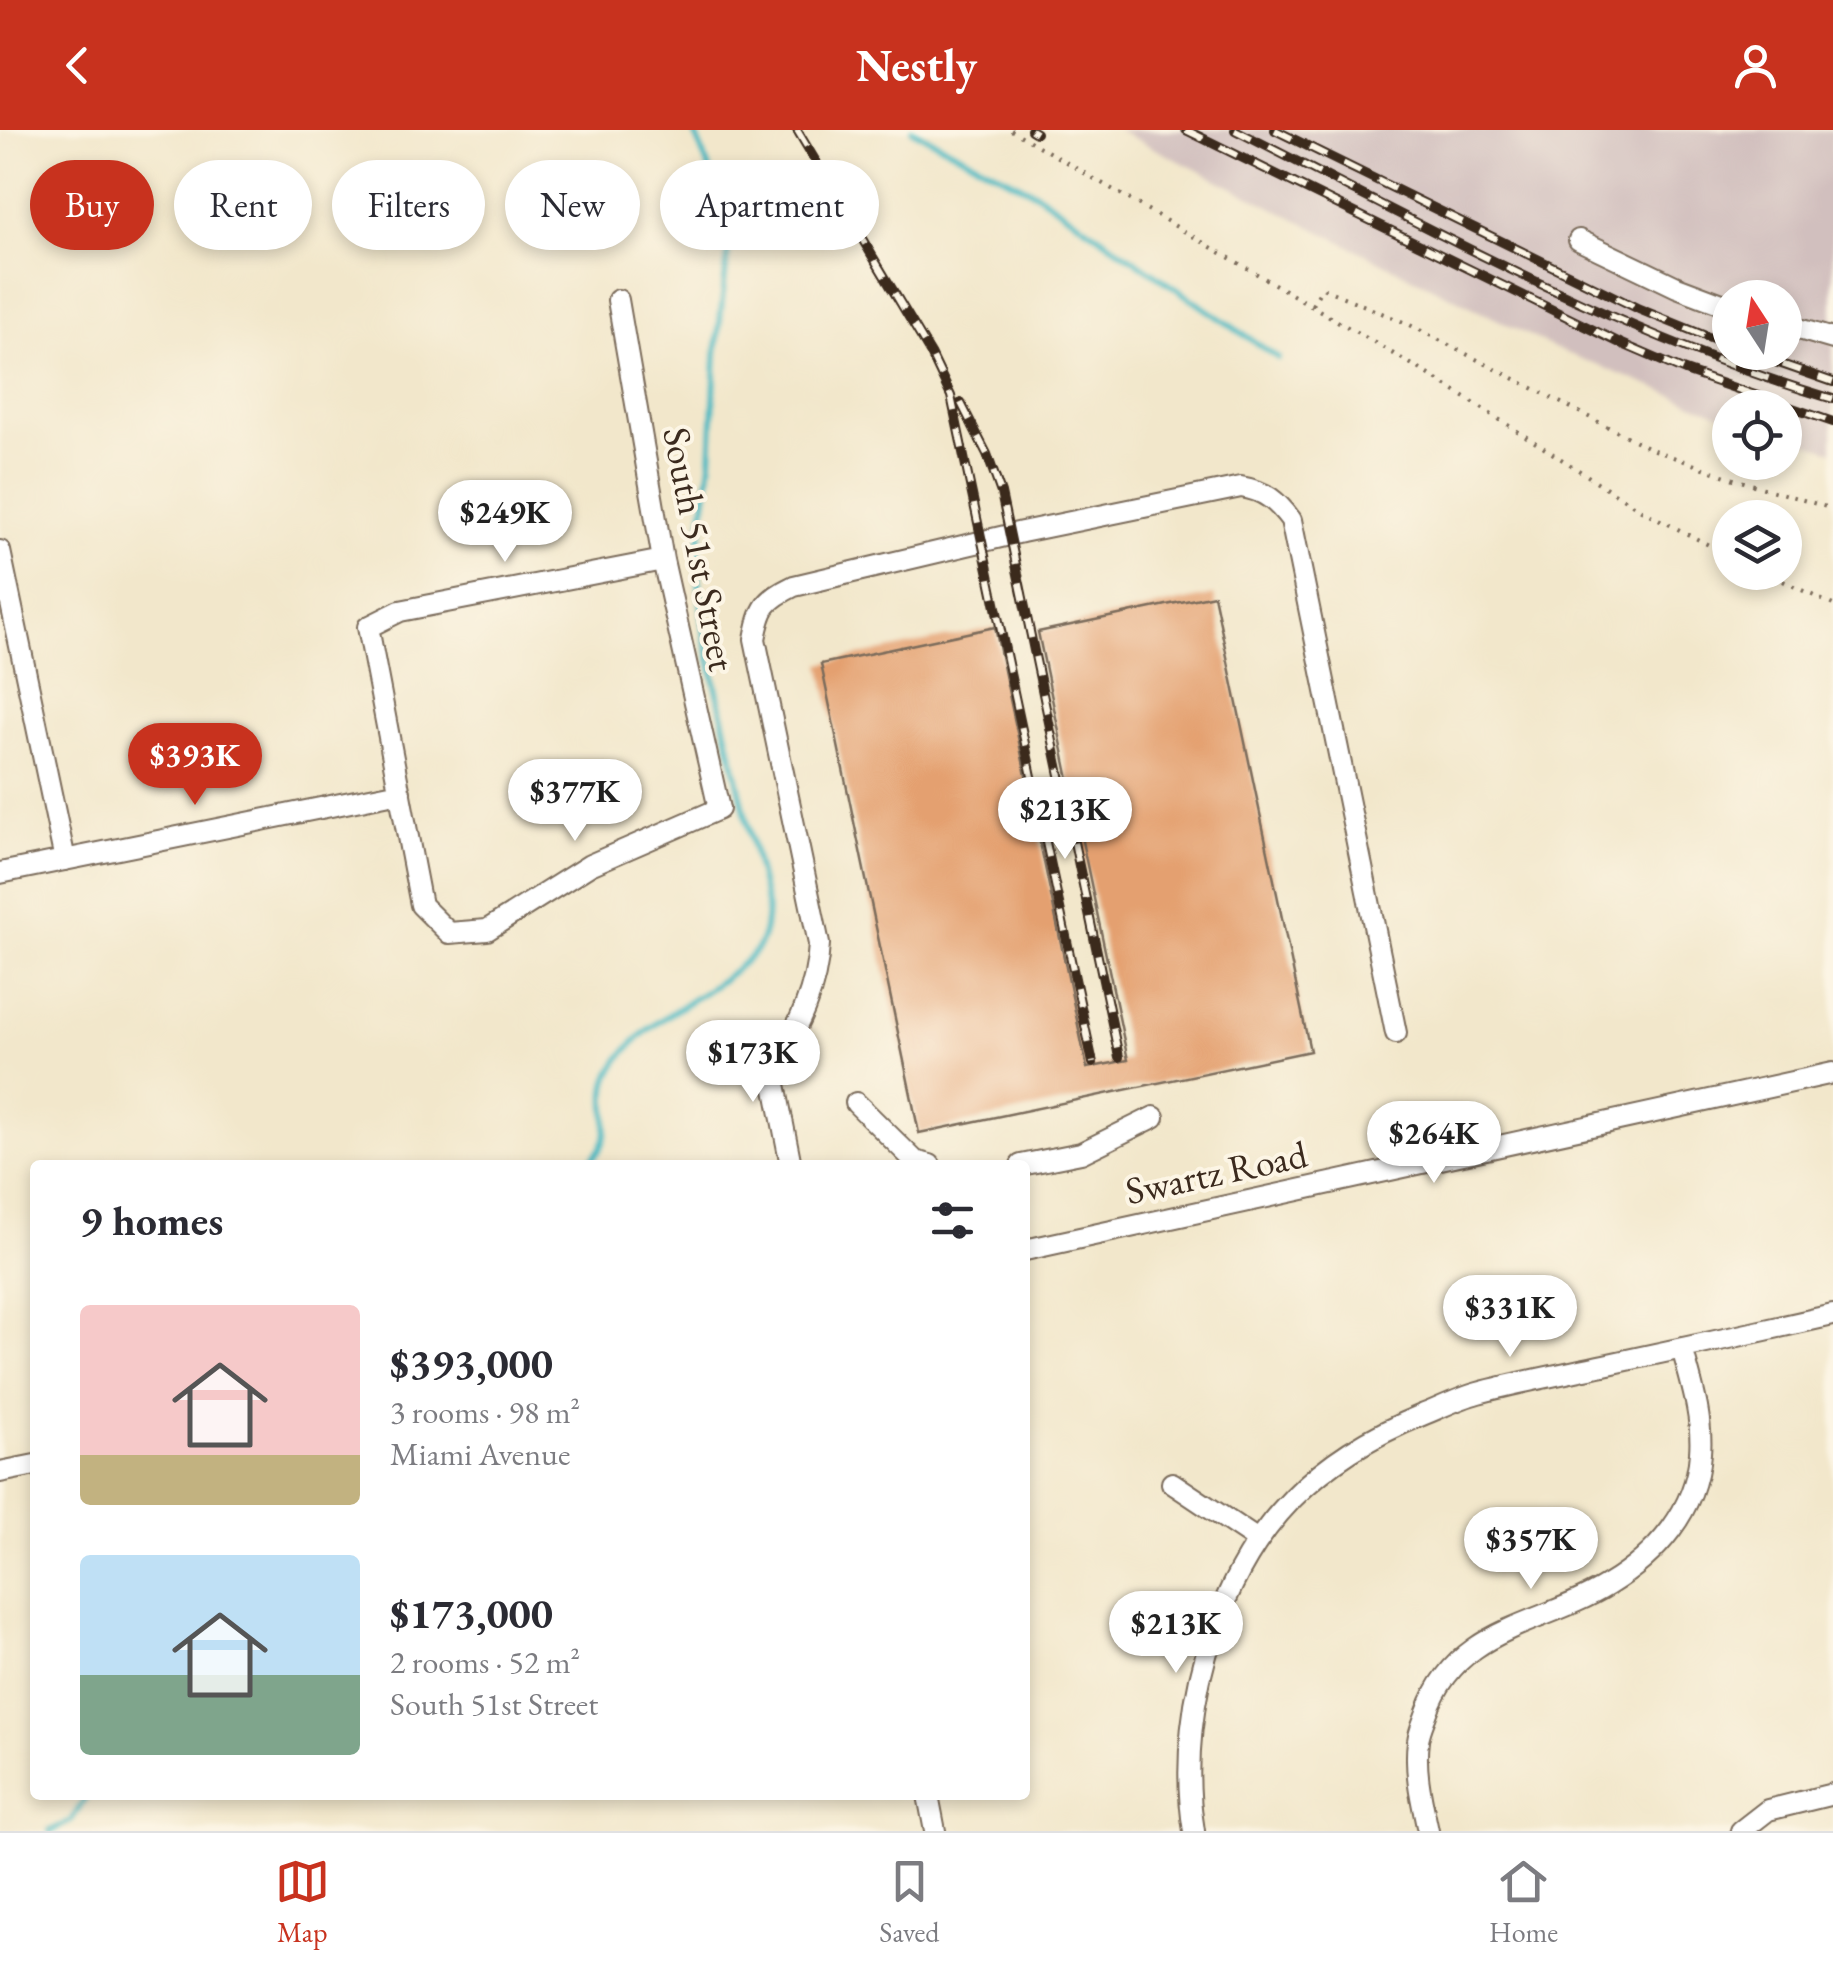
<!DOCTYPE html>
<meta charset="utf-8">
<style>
body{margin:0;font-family:"EB Garamond",serif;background:#f2f2f3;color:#2b2b33;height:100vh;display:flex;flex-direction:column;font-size:38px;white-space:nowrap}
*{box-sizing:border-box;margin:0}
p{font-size:32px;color:#7c7c81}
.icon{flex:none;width:55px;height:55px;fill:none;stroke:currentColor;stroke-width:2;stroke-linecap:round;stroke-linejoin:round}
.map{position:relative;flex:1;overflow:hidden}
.panel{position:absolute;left:30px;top:1030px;width:1000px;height:640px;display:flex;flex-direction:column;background:#fff;border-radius:10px;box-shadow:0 5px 15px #0003}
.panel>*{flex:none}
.banner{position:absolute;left:30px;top:30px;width:1000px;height:90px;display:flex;gap:20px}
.needle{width:65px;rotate:348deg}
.tools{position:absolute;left:1712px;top:150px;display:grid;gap:20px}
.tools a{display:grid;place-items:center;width:90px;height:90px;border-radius:50%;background:#fff;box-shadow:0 5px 15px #0003;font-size:50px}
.price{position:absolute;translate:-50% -85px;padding:0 22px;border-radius:35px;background:#fff;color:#222;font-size:32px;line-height:65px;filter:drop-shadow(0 2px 5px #0008)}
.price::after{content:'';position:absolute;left:50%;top:60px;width:30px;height:22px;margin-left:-15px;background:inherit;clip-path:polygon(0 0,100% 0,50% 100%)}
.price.active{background:#c8321e;color:#fff}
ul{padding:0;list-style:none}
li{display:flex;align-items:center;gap:30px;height:250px;padding:0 50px}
li span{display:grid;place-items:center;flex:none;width:280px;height:200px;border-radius:10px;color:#555}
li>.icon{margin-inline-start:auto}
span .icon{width:120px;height:120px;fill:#fffc;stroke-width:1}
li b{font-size:42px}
h2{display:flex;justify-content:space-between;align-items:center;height:120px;padding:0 50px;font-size:42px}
.chip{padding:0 35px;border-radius:45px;background:#fff;box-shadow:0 5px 15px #0003;font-size:35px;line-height:90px}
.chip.active{background:#c8321e;color:#fff}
header{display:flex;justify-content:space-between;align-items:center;height:130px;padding:0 50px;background:#c8321e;color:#fff;font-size:45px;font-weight:700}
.tab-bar{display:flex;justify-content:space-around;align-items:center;height:140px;border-top:2px solid #e1e1e2;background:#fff;font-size:28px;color:#7c7c81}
.tab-bar a{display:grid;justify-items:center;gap:5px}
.tab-bar .active{color:#c8321e}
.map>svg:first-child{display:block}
</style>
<header><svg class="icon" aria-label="back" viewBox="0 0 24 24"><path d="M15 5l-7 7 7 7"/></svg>Nestly<svg class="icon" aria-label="person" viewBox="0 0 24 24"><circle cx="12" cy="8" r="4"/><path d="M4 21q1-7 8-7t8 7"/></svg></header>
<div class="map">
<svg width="1833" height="1701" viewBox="0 0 1833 1701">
<rect width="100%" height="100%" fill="#fcf5e5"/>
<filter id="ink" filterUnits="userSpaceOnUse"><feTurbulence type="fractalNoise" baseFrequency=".01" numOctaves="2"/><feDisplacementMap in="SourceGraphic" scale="20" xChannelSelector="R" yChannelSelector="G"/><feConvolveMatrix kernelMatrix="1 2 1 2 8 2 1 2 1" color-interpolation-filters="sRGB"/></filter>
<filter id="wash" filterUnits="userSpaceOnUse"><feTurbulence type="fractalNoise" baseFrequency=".0048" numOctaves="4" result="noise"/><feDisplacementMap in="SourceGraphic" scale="40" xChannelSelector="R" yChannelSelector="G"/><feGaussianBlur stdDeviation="2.25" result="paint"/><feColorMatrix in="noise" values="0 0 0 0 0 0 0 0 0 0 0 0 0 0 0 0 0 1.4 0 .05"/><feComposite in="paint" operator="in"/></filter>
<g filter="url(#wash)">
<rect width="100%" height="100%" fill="#f2e7cb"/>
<path fill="#d1bfbe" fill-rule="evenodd" d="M 1117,0 L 1833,0 L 1833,321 L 1785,306 L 1785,278 L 1730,278 L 1730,288 L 1554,218 ZM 1730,168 L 1785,168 L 1785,222 L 1730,222 Z"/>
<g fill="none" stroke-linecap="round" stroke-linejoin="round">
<path stroke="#4bbac2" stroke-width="6" d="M 912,0 L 1036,63 L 1278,228
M 584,1035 C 624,1008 595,972 611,943 C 639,891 694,875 736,839 C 743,832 753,826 758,817 C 765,806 766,793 767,779 L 705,507 L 697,430 L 711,332 L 716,224 L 731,97 L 694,0
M 50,1701 L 71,1691 L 87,1665"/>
</g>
<g id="blocks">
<path fill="#e4a06f" d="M 1214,465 L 1310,921 L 919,1003 L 821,534 L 995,497 L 1087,938 L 1128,930 L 1038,502 Z"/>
</g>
</g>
<g filter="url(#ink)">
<use href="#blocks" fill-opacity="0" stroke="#7b6c5b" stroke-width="2.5"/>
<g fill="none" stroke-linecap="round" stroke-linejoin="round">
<defs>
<path id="minor" d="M 1579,110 L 1677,157 L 1730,177
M 618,170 L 663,430 L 719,679 L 590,735 L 487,800 L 449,803 L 421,775 L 368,497 L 400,481 L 663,430
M 1785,195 L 1833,209
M 0,421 L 65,730
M 0,743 L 400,662
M 765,904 L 791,1035
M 772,943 C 795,901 817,863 819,814 L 755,509 C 761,477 765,470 794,456 L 1022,402 L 1241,357 C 1265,361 1276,370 1291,390 L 1396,903
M 856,973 L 915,1031 L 930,1035
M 1021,1035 L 1081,1023 L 1154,987
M 1025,1120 L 1833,943
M 0,1342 L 35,1335
M 1172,1353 L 1256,1409
M 928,1665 L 935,1701
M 1194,1701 C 1183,1636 1192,1563 1214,1500 C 1251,1393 1318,1327 1422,1285 C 1440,1278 1459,1268 1478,1263 C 1519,1252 1562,1244 1604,1235 C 1680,1219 1757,1202 1833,1185
M 1428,1701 C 1422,1672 1414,1641 1418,1611 C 1419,1601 1424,1591 1427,1582 C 1457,1496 1542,1496 1608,1455 C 1656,1426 1696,1381 1700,1323 C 1703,1288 1691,1252 1682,1218
M 1741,1701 L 1768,1680 L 1833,1664"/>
</defs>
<use href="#minor" stroke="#7b6c5b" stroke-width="24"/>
<path stroke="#7b6c5b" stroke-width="4" stroke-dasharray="2.5 8" stroke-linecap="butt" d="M 1011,0 L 1428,244 L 1641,380 L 1730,426
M 1312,175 L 1322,158 L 1408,194 L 1651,319 L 1734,349 L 1833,379
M 1764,442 L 1833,475"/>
<use href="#minor" stroke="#fff" stroke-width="20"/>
<defs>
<path id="rail" d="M 797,0 L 931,224 L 951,266 L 1093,933
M 1031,0 L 1036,3
M 1186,0 L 1620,213 L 1685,241 L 1833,292
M 1235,0 C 1430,98 1623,207 1833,269
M 1275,0 L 1639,179 L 1730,216
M 1747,222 L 1833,252
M 961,273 L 987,324 L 1001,363 L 1119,927"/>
</defs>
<use href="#rail" stroke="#3b2a1e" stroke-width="10"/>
<use href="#rail" stroke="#fcf5e5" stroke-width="6" stroke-dasharray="19" stroke-linecap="butt"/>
</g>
</g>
<g text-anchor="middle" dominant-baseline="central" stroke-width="8" stroke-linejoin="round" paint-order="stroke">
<g font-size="38" fill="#3b2a1e" stroke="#fcf5e5">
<text transform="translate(700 419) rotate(79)">South 51st Street</text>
<text transform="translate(1216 1042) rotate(-12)">Swartz Road</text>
</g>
</g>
</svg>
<div class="tools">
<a><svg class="needle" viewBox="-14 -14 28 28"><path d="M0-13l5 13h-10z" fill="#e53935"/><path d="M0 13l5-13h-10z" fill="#7c7c81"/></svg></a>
<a><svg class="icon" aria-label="locate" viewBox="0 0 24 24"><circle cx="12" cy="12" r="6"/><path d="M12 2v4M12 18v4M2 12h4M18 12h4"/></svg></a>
<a><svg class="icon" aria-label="layers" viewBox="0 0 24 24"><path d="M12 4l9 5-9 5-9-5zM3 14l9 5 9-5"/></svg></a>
</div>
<b class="price" style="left:505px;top:435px">$249K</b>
<b class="price active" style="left:195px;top:678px">$393K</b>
<b class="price" style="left:575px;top:714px">$377K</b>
<b class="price" style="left:1065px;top:732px">$213K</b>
<b class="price" style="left:753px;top:975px">$173K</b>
<b class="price" style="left:1434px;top:1056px">$264K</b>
<b class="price" style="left:1510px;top:1230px">$331K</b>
<b class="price" style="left:1531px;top:1462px">$357K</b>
<b class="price" style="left:1176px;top:1546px">$213K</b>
<div class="banner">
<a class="chip active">Buy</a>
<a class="chip">Rent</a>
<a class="chip">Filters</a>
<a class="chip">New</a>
<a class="chip">Apartment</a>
</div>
<section class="panel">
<h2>9 homes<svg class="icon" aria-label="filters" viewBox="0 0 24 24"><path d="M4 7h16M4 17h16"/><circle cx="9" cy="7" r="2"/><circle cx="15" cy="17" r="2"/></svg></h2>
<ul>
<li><span style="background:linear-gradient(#f6c9c9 75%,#c2b280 0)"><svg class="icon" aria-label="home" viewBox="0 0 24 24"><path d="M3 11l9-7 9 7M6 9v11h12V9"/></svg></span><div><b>$393,000</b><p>3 rooms · 98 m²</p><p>Miami Avenue</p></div></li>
<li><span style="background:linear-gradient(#bfe0f5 60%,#7fa58c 0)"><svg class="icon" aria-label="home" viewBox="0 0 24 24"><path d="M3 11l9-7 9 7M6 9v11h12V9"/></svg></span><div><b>$173,000</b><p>2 rooms · 52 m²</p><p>South 51st Street</p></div></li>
</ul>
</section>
</div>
<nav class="tab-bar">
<a class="active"><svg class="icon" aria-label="map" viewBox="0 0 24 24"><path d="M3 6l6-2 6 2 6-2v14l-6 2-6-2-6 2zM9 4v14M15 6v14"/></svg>Map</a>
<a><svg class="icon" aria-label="saved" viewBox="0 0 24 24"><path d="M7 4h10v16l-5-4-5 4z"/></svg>Saved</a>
<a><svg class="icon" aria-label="home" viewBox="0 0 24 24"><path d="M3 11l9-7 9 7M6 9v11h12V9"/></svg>Home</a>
</nav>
